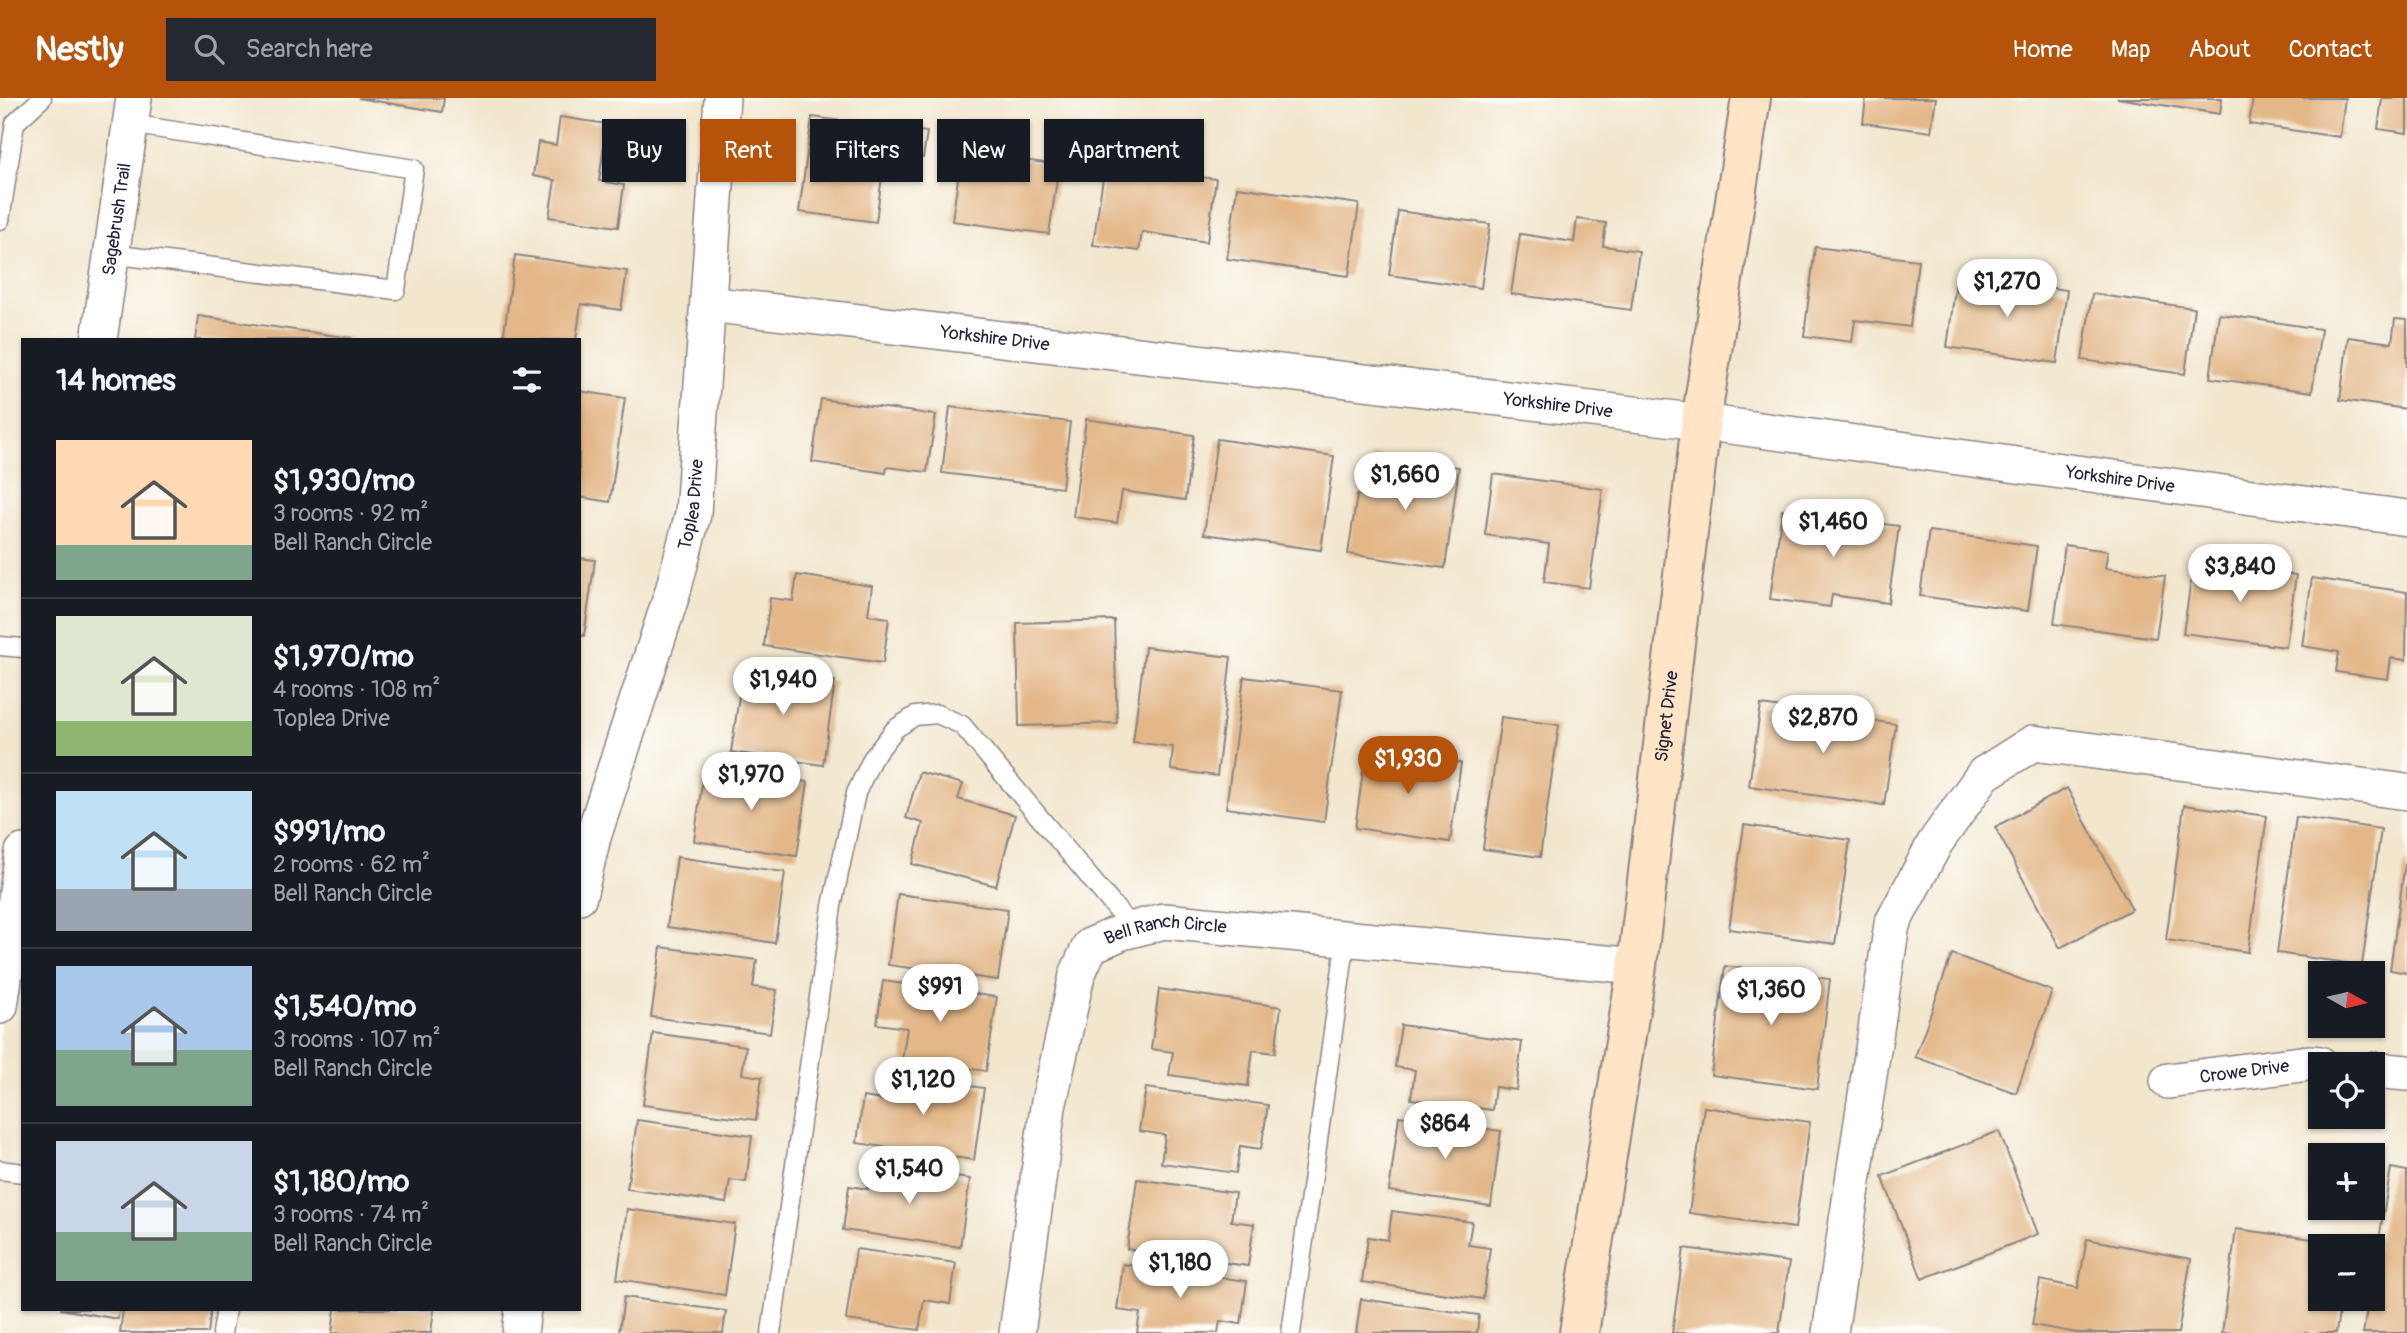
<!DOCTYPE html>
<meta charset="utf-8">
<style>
body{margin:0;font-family:Pangolin,sans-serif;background:#242831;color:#f1f3f6;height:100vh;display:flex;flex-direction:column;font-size:26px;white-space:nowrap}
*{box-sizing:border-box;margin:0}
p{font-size:23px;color:#9ea1a6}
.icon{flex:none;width:38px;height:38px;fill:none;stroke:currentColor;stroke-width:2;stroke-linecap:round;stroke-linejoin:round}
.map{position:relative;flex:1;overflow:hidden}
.panel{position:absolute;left:21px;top:240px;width:560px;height:973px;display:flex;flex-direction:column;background:#171b24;border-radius:0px;box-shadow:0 2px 5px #0004}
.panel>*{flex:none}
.guide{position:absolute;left:602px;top:21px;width:665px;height:63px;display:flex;gap:14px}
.needle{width:46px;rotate:98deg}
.fabs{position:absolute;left:2308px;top:863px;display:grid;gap:14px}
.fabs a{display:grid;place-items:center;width:77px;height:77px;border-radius:0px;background:#171b24;box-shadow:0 2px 5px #0004;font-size:35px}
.price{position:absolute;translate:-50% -60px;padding:0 16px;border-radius:24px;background:#fff;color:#222;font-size:23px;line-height:46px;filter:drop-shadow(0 2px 4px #0008)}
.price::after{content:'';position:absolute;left:50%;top:42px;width:21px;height:16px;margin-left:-10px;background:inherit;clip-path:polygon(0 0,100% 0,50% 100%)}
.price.selected{background:#b45309;color:#fff}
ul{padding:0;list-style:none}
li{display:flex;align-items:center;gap:21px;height:175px;padding:0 35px}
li+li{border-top:2px solid #363941}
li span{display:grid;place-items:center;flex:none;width:196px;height:140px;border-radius:0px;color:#555}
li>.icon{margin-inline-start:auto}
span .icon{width:84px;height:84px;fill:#fffc;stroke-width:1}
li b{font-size:30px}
h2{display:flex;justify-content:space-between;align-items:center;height:84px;padding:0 35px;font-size:30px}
.tag{padding:0 24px;border-radius:0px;background:#171b24;box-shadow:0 2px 5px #0004;font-size:24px;line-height:63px}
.tag.selected{background:#b45309;color:#fff}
header{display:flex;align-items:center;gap:42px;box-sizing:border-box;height:98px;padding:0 35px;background:#b45309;color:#fff}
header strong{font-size:33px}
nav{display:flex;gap:38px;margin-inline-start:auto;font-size:24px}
.search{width:490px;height:63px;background:#242831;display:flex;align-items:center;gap:18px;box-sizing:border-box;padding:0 24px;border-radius:0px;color:#9ea1a6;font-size:26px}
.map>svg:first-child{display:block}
</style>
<header>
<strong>Nestly</strong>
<div class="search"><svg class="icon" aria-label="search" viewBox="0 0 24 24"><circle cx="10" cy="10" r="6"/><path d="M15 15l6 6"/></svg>Search here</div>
<nav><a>Home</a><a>Map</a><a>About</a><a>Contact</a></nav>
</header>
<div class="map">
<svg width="2407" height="1235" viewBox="0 0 2407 1235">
<rect width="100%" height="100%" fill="#fdfcf7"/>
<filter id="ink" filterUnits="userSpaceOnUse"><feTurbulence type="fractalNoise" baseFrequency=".0143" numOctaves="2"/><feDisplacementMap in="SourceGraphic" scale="14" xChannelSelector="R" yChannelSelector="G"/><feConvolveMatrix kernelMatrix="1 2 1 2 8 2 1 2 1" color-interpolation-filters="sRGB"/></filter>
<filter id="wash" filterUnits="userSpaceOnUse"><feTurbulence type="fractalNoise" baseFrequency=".00686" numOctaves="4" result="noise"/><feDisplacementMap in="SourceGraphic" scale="28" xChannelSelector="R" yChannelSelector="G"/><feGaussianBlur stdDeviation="1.57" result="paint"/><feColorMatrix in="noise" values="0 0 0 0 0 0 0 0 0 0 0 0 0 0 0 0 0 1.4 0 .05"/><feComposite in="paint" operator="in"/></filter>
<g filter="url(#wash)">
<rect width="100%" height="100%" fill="#f2e6cd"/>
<g id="blocks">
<path fill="#e3b788" d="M 358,0 L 444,0 L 442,14 Z
M 1866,0 L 1936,0 L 1931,34 L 1863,25 Z
M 2117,0 L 2222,0 L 2220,16 Z
M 2253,0 L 2345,0 L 2340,39 L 2249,26 Z
M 2382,0 L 2407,0 L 2407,35 L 2378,31 Z
M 560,19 L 607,26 L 599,83 L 624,87 L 618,129 L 549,119 L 555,82 L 533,78 L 538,44 L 556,47 Z
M 812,19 L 927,34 L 923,60 L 885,55 L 876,124 L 799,114 Z
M 962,53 L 1059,67 L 1049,136 L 952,123 Z
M 1105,66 L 1216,81 L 1207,144 L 1142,134 L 1139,153 L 1093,147 Z
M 1237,89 L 1359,106 L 1349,178 L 1227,161 Z
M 1398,113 L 1490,126 L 1481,190 L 1389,177 Z
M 1577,121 L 1606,125 L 1603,148 L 1639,153 L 1631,212 L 1511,196 L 1520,136 L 1574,144 Z
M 1815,149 L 1918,162 L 1910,229 L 1855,222 L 1852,244 L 1804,238 Z
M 515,157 L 627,173 L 621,212 L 581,206 L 576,242 L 503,242 Z
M 1957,177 L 2067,192 L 2057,265 L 1947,249 Z
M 2092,196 L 2194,210 L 2185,276 L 2082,262 Z
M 2219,216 L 2321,231 L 2312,294 L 2210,280 Z
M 198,218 L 351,240 L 351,242 L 195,242 Z
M 2395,221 L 2407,222 L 2407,311 L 2340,302 L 2348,239 L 2392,245 Z
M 579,293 L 625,300 L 610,404 L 579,399 Z
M 821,301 L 936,317 L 927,374 L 887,369 L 886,375 L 812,364 Z
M 950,309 L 1070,324 L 1062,390 L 942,375 Z
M 1086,321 L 1194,337 L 1185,402 L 1122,393 L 1117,425 L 1073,419 Z
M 1217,341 L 1334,358 L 1321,452 L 1204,436 Z
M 1371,357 L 1459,369 L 1445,470 L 1348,456 L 1357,397 L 1365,398 Z
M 1493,376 L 1603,391 L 1589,490 L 1544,484 L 1549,446 L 1485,437 Z
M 1782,412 L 1899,428 L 1888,505 L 1832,497 L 1830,509 L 1770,501 Z
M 1929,433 L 2037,448 L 2028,513 L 1920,498 Z
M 2065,447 L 2108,453 L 2105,470 L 2165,478 L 2156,540 L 2054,526 Z
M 579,460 L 595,462 L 584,538 L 579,537 Z
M 2194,463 L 2296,477 L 2286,549 L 2183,535 Z
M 797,477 L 872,488 L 868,517 L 889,520 L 883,565 L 764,548 L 770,500 L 793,503 Z
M 2312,480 L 2407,494 L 2406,562 L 2391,560 L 2388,581 L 2336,574 L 2339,554 L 2302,548 Z
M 1114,522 L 1117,625 L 1019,628 L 1017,525 Z
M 1145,549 L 1231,559 L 1217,678 L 1171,672 L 1173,649 L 1133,644 Z
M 743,570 L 835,583 L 823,667 L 731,654 Z
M 1244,579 L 1342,592 L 1324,724 L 1226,710 Z
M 1761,607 L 1896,626 L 1884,707 L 1749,688 Z
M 1501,619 L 1559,627 L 1540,759 L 1483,751 Z
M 1366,652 L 1461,665 L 1450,744 L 1355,730 Z
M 704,670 L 808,684 L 797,758 L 694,743 Z
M 919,674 L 963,686 L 958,701 L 1015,717 L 996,788 L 912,766 L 923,725 L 906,720 Z
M 2067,690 L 2132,811 L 2060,850 L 1995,729 Z
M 2184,707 L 2267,718 L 2248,854 L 2166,842 Z
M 2296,719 L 2381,731 L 2362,867 L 2277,855 Z
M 1744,727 L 1850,742 L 1835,846 L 1729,831 Z
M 677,759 L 785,774 L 775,845 L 667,829 Z
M 2405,765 L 2407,765 L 2407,875 L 2390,872 Z
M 898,796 L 1008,811 L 998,882 L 888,867 Z
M 661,849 L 757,862 L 753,889 L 777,892 L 770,935 L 651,919 Z
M 1952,856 L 2052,893 L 2016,995 L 1915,959 Z
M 1725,868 L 1830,881 L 1817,991 L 1711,977 Z
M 883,883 L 997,899 L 986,973 L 902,962 L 907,930 L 877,926 Z
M 1159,891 L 1281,909 L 1275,955 L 1253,952 L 1248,988 L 1169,977 L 1173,954 L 1151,951 Z
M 1401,927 L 1522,944 L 1516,992 L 1495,989 L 1492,1012 L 1411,1001 L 1415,972 L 1395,969 Z
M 653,935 L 746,948 L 742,976 L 762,979 L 756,1022 L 643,1007 Z
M 886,976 L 984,990 L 974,1062 L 857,1045 L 863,999 L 882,1002 Z
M 1146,990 L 1268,1007 L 1261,1051 L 1240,1048 L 1236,1075 L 1161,1065 L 1165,1037 L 1139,1033 Z
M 1704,1009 L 1810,1024 L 1795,1130 L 1689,1115 Z
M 1399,1018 L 1501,1033 L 1491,1108 L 1389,1093 Z
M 637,1022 L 752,1038 L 746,1084 L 730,1082 L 726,1105 L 627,1091 Z
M 1999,1033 L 2038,1136 L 1922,1181 L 1882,1078 Z
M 871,1067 L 970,1081 L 960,1149 L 843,1132 L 849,1088 L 868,1091 Z
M 2391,1070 L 2407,1073 L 2407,1235 L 2363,1235 L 2369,1200 L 2373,1200 L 2373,1177 Z
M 1137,1081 L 1235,1095 L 1231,1123 L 1254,1126 L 1248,1168 L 1127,1151 Z
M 627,1111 L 735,1126 L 725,1197 L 617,1181 Z
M 1392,1113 L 1472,1124 L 1468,1147 L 1490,1150 L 1483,1201 L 1362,1184 L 1368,1139 L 1388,1142 Z
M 2236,1131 L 2350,1146 L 2320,1148 L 2320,1200 L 2341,1200 L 2336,1235 L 2222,1235 Z
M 2087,1141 L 2191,1161 L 2178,1235 L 2077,1235 L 2032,1227 L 2040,1182 L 2078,1190 Z
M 1684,1150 L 1789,1164 L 1779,1235 L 1672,1235 Z
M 856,1151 L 956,1165 L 950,1206 L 924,1202 L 919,1232 L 846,1222 Z
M 1123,1166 L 1247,1183 L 1241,1226 L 1220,1223 L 1218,1235 L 1137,1235 L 1140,1215 L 1117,1212 Z
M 624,1199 L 726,1213 L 723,1235 L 619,1235 Z
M 1361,1201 L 1479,1217 L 1477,1235 L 1356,1235 Z
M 60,1211 L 119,1211 L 118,1221 Z
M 123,1211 L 211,1211 L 208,1235 L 120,1235 Z
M 335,1211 L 434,1211 L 431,1235 L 332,1235 Z"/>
</g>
</g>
<g filter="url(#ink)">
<use href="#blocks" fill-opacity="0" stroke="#8a8484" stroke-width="2"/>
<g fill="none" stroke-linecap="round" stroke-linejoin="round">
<defs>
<path id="lane" d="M 0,122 L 15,25 L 42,0
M 111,156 L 396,192 L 414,71 L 130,26
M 0,548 L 23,550
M 0,1072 L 23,1075
M 222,1235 L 226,1211
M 771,1235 L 832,808 L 856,695 L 872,661 L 895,631 L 915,618 L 937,616 L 962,627 L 1133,831
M 1291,1235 L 1346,841"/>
<g id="street">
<path id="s1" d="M 708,206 L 1701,324 L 2407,420"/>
<path id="s2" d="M 99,242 L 134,0"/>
<path id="s3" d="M 579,798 L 593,739 L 673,493 L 693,416 L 722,0"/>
<path d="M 0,908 L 23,754"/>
<path d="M 2373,972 L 2407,975"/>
<path id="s4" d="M 2168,983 L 2309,965 L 2320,966"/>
<path d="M 520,1235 L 523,1211"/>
<path id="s5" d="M 1017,1235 L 1048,1009 L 1077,877 L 1090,848 L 1122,834 L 1164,823 L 1637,868"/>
<path d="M 1830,1235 L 1892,826 L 1935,745 L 1984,676 L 2033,645 L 2407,694"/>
</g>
<g id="secondary">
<path id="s6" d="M 1579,1235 L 1637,868 L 1701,324 L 1751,0"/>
</g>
</defs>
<use href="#lane" stroke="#8a8484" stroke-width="21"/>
<use href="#street" stroke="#8a8484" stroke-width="38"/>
<use href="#secondary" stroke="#8a8484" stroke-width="42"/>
<use href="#lane" stroke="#fff" stroke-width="18"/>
<use href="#street" stroke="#fff" stroke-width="35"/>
<use href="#secondary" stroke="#ffe4c6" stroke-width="38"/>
</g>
</g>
<g text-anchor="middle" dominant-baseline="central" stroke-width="5" stroke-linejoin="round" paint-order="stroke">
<g font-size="18" fill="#22223b" stroke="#fdfcf7">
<text stroke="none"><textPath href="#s2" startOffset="122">Sagebrush Trail</textPath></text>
<text stroke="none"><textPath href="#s1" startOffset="289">Yorkshire Drive</textPath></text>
<text stroke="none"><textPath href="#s1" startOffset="856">Yorkshire Drive</textPath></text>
<text stroke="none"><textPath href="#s1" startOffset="1423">Yorkshire Drive</textPath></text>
<text stroke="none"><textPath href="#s3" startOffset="408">Toplea Drive</textPath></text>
<text stroke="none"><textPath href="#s6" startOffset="623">Signet Drive</textPath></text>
<text stroke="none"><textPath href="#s5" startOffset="474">Bell Ranch Circle</textPath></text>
<text stroke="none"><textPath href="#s4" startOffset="77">Crowe Drive</textPath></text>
</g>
</g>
</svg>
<div class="fabs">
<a><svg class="needle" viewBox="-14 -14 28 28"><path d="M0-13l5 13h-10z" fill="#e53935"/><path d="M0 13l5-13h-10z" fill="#9ea1a6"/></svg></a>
<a><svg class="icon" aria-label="locate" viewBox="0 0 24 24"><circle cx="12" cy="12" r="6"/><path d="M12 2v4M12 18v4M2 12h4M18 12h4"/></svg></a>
<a>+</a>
<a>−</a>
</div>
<b class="price" style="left:2007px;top:221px">$1,270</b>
<b class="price" style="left:1405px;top:414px">$1,660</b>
<b class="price" style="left:1833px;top:461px">$1,460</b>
<b class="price" style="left:2240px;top:506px">$3,840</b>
<b class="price" style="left:783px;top:619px">$1,940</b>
<b class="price" style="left:1823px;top:657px">$2,870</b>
<b class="price selected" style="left:1408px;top:698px">$1,930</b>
<b class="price" style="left:751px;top:714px">$1,970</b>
<b class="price" style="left:940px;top:926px">$991</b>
<b class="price" style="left:1771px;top:929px">$1,360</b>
<b class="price" style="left:923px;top:1019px">$1,120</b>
<b class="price" style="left:1445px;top:1063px">$864</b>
<b class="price" style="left:909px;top:1108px">$1,540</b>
<b class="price" style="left:1180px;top:1202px">$1,180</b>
<div class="guide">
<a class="tag">Buy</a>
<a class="tag selected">Rent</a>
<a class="tag">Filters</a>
<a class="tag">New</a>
<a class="tag">Apartment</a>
</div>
<section class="panel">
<h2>14 homes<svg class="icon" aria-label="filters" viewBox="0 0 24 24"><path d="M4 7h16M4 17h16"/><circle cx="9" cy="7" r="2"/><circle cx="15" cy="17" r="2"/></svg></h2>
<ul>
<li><span style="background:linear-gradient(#ffd9b3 75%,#7fa58c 0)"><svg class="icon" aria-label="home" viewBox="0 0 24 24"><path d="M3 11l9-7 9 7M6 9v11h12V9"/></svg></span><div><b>$1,930/mo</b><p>3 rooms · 92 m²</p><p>Bell Ranch Circle</p></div></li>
<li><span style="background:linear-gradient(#dfe7d0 75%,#8fb573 0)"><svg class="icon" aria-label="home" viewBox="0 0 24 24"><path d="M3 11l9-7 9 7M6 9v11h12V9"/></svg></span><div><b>$1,970/mo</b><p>4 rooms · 108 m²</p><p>Toplea Drive</p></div></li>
<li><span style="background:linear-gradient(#bfe0f5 70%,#9aa5b1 0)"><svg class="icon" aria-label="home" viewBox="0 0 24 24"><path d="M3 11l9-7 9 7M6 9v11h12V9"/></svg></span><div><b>$991/mo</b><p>2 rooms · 62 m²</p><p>Bell Ranch Circle</p></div></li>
<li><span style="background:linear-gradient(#a9c7e8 60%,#7fa58c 0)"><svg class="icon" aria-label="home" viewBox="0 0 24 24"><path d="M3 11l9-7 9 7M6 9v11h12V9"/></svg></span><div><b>$1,540/mo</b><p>3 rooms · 107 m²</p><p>Bell Ranch Circle</p></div></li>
<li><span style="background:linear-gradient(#c9d6e8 65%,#7fa58c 0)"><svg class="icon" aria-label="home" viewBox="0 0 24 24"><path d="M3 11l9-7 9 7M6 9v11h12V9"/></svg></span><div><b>$1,180/mo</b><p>3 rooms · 74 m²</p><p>Bell Ranch Circle</p></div></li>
</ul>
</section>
</div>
